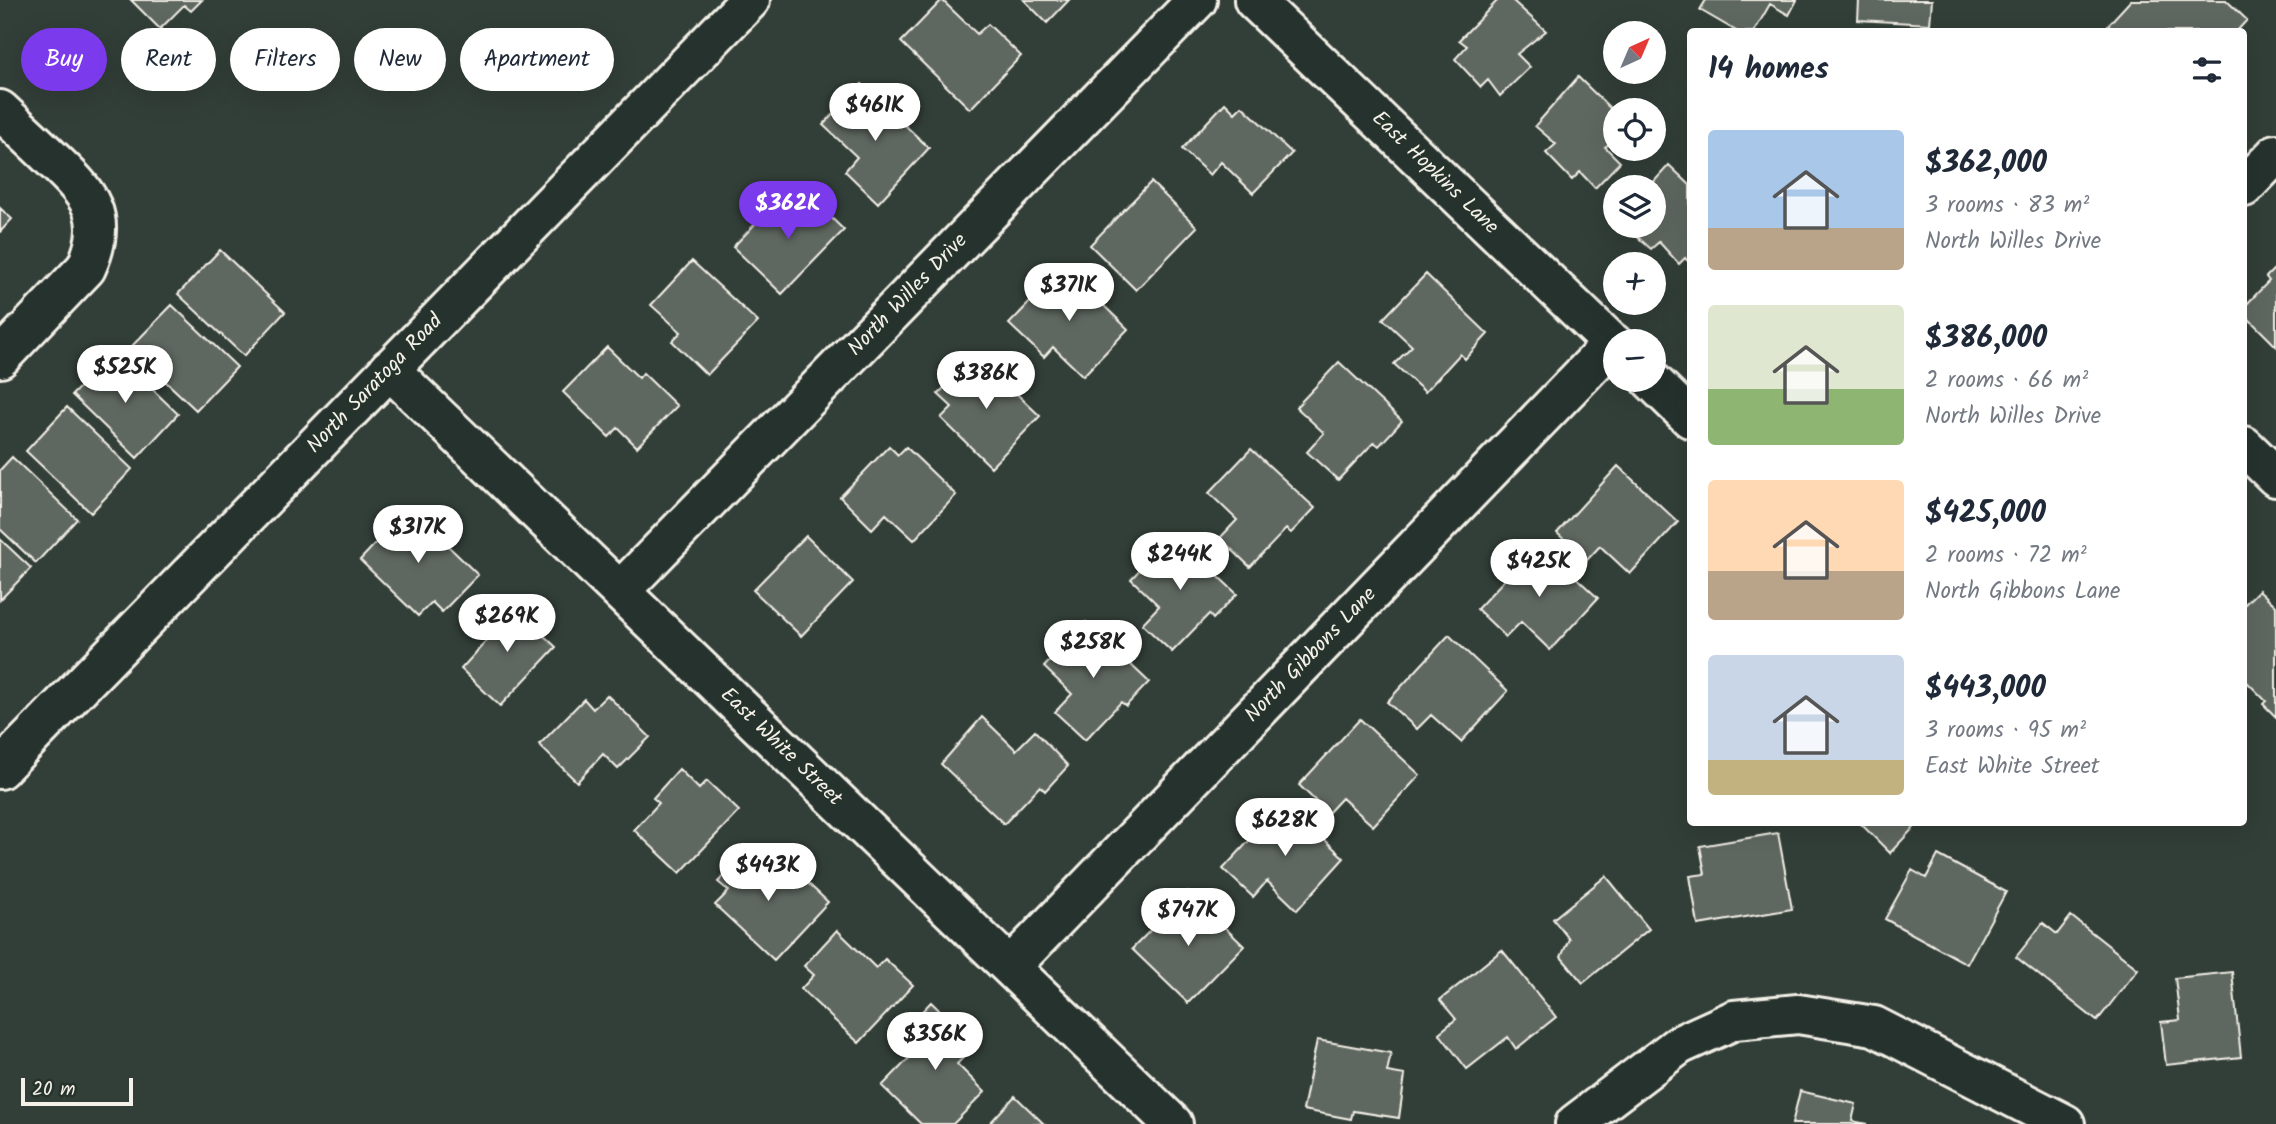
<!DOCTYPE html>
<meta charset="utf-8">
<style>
body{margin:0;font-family:Kalam,sans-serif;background:#f2f2f3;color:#1f2937;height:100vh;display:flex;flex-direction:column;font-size:26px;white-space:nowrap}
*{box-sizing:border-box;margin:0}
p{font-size:23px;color:#747a83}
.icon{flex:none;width:38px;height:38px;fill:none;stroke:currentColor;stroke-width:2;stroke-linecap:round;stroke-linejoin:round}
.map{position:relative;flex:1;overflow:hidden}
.panel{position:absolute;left:1687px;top:28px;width:560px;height:798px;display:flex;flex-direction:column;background:#fff;border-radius:7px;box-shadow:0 7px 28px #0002}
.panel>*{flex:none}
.top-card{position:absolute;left:21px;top:28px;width:665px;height:63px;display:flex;gap:14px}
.needle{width:46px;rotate:44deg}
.fabs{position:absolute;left:1603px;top:21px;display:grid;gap:14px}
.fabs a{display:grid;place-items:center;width:63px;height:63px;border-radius:50%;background:#fff;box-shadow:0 7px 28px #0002;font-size:35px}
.scale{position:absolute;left:21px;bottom:18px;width:112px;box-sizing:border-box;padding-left:7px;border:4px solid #f4f1e8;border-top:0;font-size:19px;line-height:24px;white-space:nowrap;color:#f4f1e8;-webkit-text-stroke:5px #26332d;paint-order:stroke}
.price{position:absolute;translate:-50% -60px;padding:0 16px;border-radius:24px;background:#fff;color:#222;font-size:23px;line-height:46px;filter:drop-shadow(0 2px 4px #0008)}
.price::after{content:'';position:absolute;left:50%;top:42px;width:21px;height:16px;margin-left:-10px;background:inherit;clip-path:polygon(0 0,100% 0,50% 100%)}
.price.on{background:#7c3aed;color:#fff}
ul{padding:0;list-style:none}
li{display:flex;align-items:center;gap:21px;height:175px;padding:0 21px}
li span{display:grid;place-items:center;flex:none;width:196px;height:140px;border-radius:7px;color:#555}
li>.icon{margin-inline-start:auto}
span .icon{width:84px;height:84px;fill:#fffc;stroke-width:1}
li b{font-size:30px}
h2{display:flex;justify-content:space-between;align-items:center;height:84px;padding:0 21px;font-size:30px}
.pill{padding:0 24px;border-radius:32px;background:#fff;box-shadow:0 7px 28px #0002;font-size:24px;line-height:63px}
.pill.on{background:#7c3aed;color:#fff}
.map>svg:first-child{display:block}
</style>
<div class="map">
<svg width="2276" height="1124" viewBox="0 0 2276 1124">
<rect width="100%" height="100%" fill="#323e38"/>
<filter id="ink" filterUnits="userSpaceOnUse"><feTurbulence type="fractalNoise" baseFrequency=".0143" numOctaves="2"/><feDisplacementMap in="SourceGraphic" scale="14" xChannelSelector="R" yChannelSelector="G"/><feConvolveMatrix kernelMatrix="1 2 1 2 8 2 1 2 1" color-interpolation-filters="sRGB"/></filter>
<g filter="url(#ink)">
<path fill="#5f6861" stroke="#f4f1e8" stroke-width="2" d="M 131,0 L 202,0 L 191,11 L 184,5 L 160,29 Z
M 942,0 L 977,34 L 988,24 L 1021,56 L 970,109 L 901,42 Z
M 1024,0 L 1069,0 L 1047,23 Z
M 1498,0 L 1512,0 L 1546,31 L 1517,54 L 1530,67 L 1500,96 L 1488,80 L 1481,87 L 1455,59 L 1467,46 L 1459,40 Z
M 1706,0 L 1797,0 L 1789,15 L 1770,4 L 1754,32 L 1738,32 L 1700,10 Z
M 1859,0 L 1932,0 L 1930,24 L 1858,20 Z
M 2131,0 L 2226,0 L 2247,20 L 2236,32 L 2115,32 L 2108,25 Z
M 1578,77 L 1615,113 L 1615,140 L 1605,147 L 1620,162 L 1595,188 L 1580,172 L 1572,180 L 1546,153 L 1556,144 L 1535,126 Z
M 862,84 L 929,148 L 878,203 L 845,171 L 857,157 L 823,125 Z
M 1225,103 L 1235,113 L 1242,106 L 1292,153 L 1253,193 L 1221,162 L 1210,175 L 1182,149 Z
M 1669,165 L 1690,185 L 1690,263 L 1685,258 L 1679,264 L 1659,242 L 1651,249 L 1625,226 L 1654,226 L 1654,187 L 1649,187 Z
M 1151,182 L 1197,227 L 1136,290 L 1090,245 Z
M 787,191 L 808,211 L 816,203 L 844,230 L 782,294 L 733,247 Z
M 0,208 L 12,219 L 0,232 Z
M 220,250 L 285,312 L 244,356 L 178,294 Z
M 692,261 L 758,322 L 707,375 L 672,341 L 681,332 L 651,305 Z
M 1064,267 L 1128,329 L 1083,376 L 1053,347 L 1044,357 L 1009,324 Z
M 2276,267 L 2276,346 L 2244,314 L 2244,307 L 2269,281 L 2266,277 Z
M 1426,274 L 1488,334 L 1465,359 L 1460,354 L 1425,392 L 1394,364 L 1412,346 L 1383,319 Z
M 172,305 L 237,367 L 196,410 L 130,348 Z
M 607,347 L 639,378 L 643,373 L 677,406 L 637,447 L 618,428 L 609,437 L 563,392 Z
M 114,352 L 178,414 L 137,458 L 72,395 Z
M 976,355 L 1040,416 L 991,467 L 941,418 L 952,407 L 938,394 Z
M 1339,362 L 1402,421 L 1379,446 L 1374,442 L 1338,480 L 1307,452 L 1324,433 L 1296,407 Z
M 67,407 L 132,469 L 91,513 L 26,451 Z
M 889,446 L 898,455 L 906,447 L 956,495 L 914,540 L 886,514 L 872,529 L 840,497 Z
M 1251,449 L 1315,508 L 1291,533 L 1286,529 L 1250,567 L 1220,538 L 1237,520 L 1209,493 Z
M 12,457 L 77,519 L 36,563 L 0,529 L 0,470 Z
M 1618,466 L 1678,522 L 1630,574 L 1600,546 L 1587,560 L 1557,533 Z
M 409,508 L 478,575 L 442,612 L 432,602 L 418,616 L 360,560 Z
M 1173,534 L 1237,594 L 1213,619 L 1209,614 L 1172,652 L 1142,624 L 1159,606 L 1131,579 Z
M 806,536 L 853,582 L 801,636 L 753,590 Z
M 0,539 L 31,568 L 0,600 Z
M 1539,543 L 1598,598 L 1550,650 L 1521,622 L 1506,637 L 1477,609 Z
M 2259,590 L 2276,606 L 2276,717 L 2263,704 L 2266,701 L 2244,679 L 2244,605 Z
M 506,600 L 556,647 L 500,706 L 461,669 L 490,637 L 480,627 Z
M 1086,622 L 1149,682 L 1126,706 L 1121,702 L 1085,740 L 1055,712 L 1072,694 L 1044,667 Z
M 1449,635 L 1508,691 L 1461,742 L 1431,715 L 1417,729 L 1387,702 Z
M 607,695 L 650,737 L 618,769 L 603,754 L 577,782 L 539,745 L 584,699 L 593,709 Z
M 982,717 L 1016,750 L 1035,731 L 1068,766 L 1045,791 L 1040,786 L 1004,824 L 941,764 Z
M 1360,719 L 1420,775 L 1373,826 L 1342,798 L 1328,813 L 1299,785 Z
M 679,769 L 699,789 L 707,781 L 739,811 L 680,873 L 634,830 L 659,803 L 653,798 Z
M 1285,802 L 1344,858 L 1297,910 L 1267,881 L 1253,897 L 1223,869 Z
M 1859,822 L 1919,822 L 1890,853 Z
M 1778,833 L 1792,909 L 1698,925 L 1690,876 L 1705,874 L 1700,846 Z
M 751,847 L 791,884 L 799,875 L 828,902 L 774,960 L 715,905 L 729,891 L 718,882 Z
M 1938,855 L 2006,892 L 1967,964 L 1885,919 L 1912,870 L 1926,878 Z
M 1606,876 L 1649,929 L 1583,983 L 1561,957 L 1569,939 L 1553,919 Z
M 1188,892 L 1244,946 L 1188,1003 L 1132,949 Z
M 2071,916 L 2138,969 L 2097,1021 L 2016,957 L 2043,923 L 2057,934 Z
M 837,930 L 876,968 L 885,959 L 913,985 L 859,1043 L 801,989 L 814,975 L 804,966 Z
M 1502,950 L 1556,1017 L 1516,1049 L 1508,1037 L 1467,1069 L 1439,1033 L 1456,1019 L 1440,1000 Z
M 2232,972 L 2241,1057 L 2166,1065 L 2161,1022 L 2180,1020 L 2175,978 Z
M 931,1002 L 975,1045 L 957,1064 L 985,1092 L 953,1124 L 921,1124 L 882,1086 L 921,1046 L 904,1030 Z
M 1317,1040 L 1391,1053 L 1387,1072 L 1405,1075 L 1399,1118 L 1353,1111 L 1351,1119 L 1303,1110 Z
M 1800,1091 L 1856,1104 L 1852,1121 L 1867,1124 L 1792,1124 Z
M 1015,1096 L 1044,1124 L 989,1124 Z"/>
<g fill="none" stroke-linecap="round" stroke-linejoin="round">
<defs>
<path id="minor" d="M 1254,0 L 1615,346
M 0,110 C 17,126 35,142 52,159 C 89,194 110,216 86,268 L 0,358
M 2244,187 L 2276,154
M 389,369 L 1173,1124
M 1651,380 L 1690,418
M 2244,446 L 2276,477
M 620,591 L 1197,0
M 1010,967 L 1613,343
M 1575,1124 L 1679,1045 L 1734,1020 L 1798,1014 L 1874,1026 L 2065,1124"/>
<path id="major" d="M 0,769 L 750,0"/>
</defs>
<use href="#minor" stroke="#f4f1e8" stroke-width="44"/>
<use href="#major" stroke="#f4f1e8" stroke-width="44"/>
<use href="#minor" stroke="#26332d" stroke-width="38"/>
<use href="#major" stroke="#26332d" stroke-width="38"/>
</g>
</g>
<g text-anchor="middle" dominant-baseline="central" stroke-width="7" stroke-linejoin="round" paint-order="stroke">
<g font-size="21" fill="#f4f1e8" stroke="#26332d">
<text transform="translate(1435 173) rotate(44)">East Hopkins Lane</text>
<text transform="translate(908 295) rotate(-46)">North Willes Drive</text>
<text transform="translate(375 384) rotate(-46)">North Saratoga Road</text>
<text transform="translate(1311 655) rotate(-46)">North Gibbons Lane</text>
<text transform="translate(781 747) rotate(44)">East White Street</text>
</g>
</g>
</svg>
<div class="fabs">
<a><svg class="needle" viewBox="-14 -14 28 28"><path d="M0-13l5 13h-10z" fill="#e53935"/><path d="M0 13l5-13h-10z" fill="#747a83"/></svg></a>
<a><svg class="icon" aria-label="locate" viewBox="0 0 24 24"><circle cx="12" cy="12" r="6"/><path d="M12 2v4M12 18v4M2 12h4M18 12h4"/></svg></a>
<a><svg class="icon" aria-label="layers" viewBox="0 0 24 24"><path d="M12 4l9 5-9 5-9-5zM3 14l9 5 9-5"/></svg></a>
<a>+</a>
<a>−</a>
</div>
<div class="scale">20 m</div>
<b class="price" style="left:875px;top:143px">$461K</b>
<b class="price on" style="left:788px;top:241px">$362K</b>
<b class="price" style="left:1069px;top:323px">$371K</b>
<b class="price" style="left:125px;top:405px">$525K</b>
<b class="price" style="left:986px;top:411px">$386K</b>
<b class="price" style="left:418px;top:565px">$317K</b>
<b class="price" style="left:1180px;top:592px">$244K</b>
<b class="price" style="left:1539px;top:599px">$425K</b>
<b class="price" style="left:507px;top:654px">$269K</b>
<b class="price" style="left:1093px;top:680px">$258K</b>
<b class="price" style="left:1285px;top:858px">$628K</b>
<b class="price" style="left:768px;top:903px">$443K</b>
<b class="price" style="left:1188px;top:948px">$747K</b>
<b class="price" style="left:935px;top:1072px">$356K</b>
<div class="top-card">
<a class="pill on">Buy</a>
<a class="pill">Rent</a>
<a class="pill">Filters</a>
<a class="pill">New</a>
<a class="pill">Apartment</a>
</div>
<section class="panel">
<h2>14 homes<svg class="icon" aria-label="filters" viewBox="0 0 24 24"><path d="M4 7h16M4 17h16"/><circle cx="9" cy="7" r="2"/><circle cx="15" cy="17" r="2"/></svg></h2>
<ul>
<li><span style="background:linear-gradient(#a9c7e8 70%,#b9a48a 0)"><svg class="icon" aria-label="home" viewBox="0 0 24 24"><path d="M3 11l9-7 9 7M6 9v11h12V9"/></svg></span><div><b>$362,000</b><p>3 rooms · 83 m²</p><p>North Willes Drive</p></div></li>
<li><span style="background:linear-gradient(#dfe7d0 60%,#8fb573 0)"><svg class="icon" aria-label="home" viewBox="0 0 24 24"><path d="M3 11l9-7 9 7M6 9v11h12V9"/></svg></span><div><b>$386,000</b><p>2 rooms · 66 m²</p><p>North Willes Drive</p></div></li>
<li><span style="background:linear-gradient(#ffd9b3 65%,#b9a48a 0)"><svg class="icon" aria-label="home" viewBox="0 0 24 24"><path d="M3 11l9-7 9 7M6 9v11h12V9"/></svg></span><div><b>$425,000</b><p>2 rooms · 72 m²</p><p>North Gibbons Lane</p></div></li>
<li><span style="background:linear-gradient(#c9d6e8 75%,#c2b280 0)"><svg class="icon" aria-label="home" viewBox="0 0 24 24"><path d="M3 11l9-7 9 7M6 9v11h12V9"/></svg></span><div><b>$443,000</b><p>3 rooms · 95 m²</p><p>East White Street</p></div></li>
</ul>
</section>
</div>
